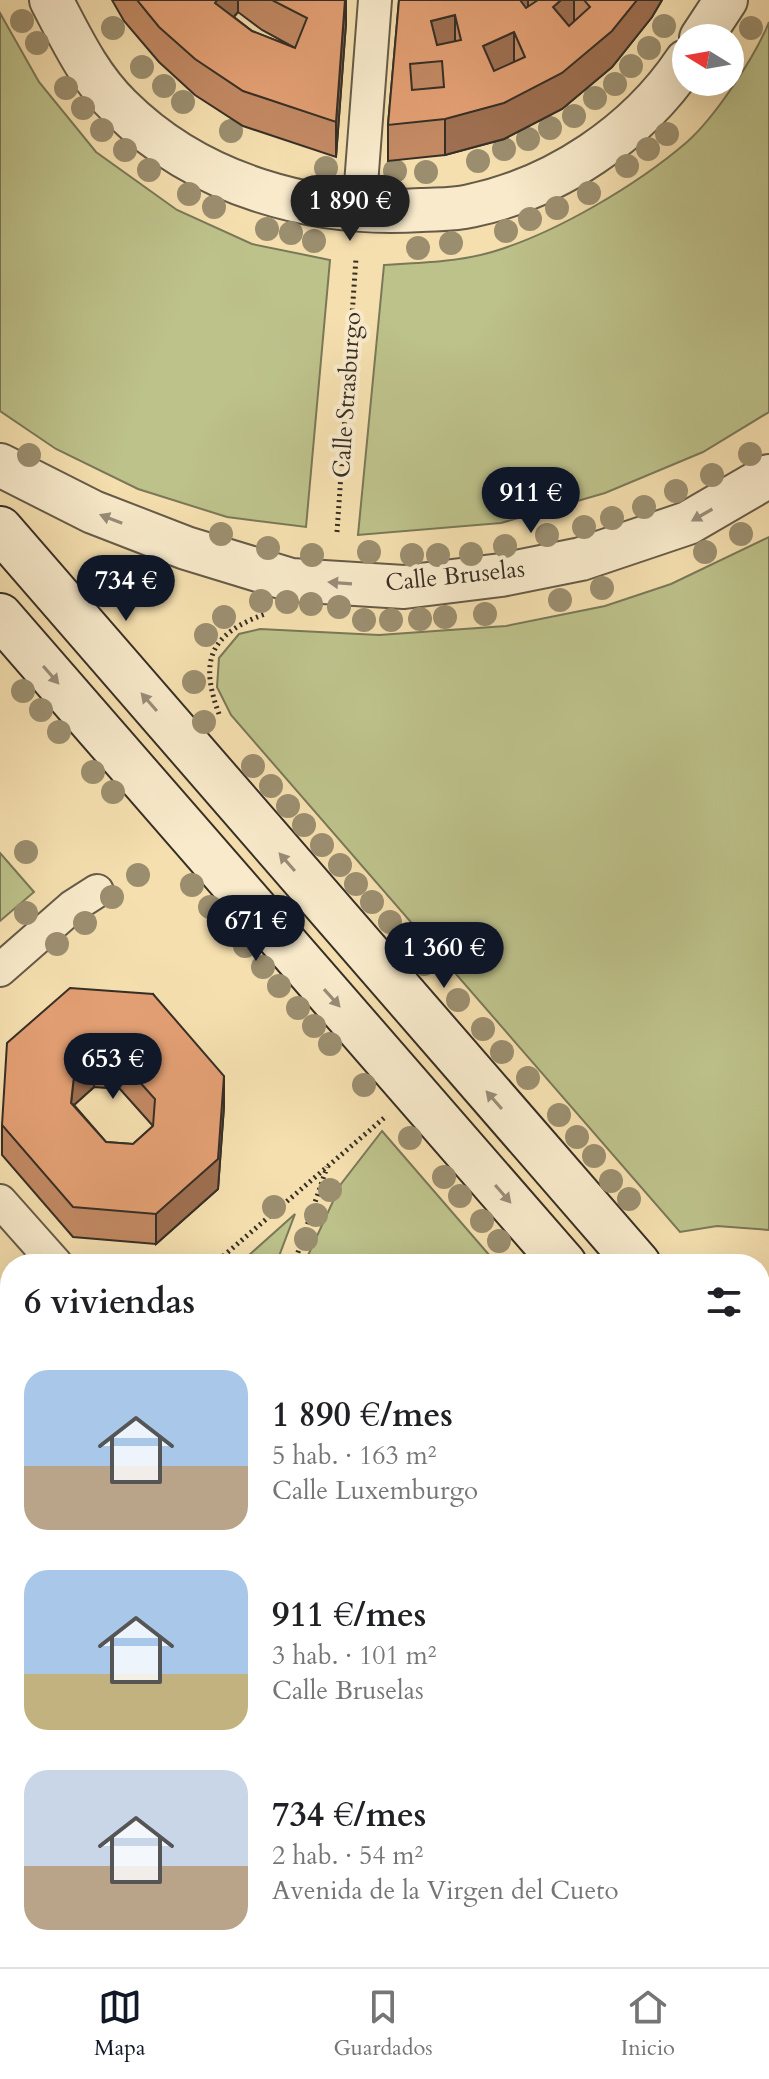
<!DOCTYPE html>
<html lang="es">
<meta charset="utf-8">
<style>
body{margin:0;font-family:Cardo,serif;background:#f2f2f2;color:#202124;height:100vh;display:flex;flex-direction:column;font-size:30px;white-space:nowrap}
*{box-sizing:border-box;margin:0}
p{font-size:26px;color:#757577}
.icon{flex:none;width:44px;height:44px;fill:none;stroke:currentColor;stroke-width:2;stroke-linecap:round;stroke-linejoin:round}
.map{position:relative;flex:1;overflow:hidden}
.drawer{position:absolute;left:0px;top:1254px;width:770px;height:714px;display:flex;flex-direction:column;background:#fff;border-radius:32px 32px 0 0;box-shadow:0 8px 32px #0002}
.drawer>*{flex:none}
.needle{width:52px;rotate:281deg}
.controls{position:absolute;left:672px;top:24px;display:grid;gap:16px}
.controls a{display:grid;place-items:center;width:72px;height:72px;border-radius:50%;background:#fff;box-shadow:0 8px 32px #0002;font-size:40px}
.price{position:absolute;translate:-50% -68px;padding:0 18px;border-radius:28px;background:#111827;color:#fff;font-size:26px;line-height:52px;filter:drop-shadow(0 2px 4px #0008)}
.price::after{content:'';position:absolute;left:50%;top:48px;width:24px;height:18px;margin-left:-12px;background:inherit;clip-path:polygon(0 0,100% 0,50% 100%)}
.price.current{background:#222;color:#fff}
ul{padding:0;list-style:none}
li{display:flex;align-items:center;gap:24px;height:200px;padding:0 24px}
li span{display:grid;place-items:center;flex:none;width:224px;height:160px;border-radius:24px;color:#555}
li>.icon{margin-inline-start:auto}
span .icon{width:96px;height:96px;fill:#fffc;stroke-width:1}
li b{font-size:34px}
h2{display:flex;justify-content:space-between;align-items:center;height:96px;padding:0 24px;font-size:34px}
.tabs{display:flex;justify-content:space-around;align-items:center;height:112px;border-top:2px solid #e0e0e0;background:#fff;font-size:22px;color:#757577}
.tabs a{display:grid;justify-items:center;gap:4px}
.tabs .current{color:#111827}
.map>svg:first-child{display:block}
</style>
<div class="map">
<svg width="769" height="1967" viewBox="0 0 769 1967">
<rect width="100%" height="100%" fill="#f5dfaf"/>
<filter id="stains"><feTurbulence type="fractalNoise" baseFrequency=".0025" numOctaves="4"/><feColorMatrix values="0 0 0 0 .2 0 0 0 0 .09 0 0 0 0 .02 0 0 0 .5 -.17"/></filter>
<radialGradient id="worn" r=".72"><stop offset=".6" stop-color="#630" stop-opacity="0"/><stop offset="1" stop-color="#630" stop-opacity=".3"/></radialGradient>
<path fill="#bdc18a" stroke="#7a7858" stroke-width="2" d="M 0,13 L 39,82 L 96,152 L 177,210 L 252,244 L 330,260 L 306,527 L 227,517 L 138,489 L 56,449 L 0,411 Z
M 769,22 L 769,412 L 703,452 L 605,493 L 501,523 L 358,535 L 384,265 C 419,263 458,262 492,252 C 556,233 637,185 687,142 C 715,117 755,57 769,22 Z
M 769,537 L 769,1230 L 717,1226 L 680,1232 L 231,715 L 217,687 L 219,658 L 239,634 L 260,629 L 379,635 L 506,626 L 605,606 L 671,584 Z
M 0,853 L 34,892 L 0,921 Z
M 382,1131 L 497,1264 L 304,1264 L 341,1184 Z
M 295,1214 L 276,1264 L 239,1264 Z"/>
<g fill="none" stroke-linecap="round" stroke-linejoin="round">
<defs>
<path id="pedestrian" d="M 359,211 L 375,0
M 0,970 L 72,907 L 97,891
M 0,1201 L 56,1264
M 760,1888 L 769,1889"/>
<path id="minor" d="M 51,0 C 71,38 89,77 120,107 C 198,185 313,217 421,210 C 437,209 454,210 470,206 C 556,188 637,134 686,61
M 701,38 L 726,0
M 0,465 L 93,512 L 186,548 L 291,580 L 404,587 L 501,575 L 581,559 L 688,523 L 769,476"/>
<path id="secondary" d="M 0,529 L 638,1264
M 0,616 L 564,1264
M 760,1313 L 769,1316
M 760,1526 L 769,1521
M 663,1967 L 663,1958
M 722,1967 L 723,1958"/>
</defs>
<use href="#pedestrian" stroke="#665b48" stroke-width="36"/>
<use href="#minor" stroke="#665b48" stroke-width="46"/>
<use href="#secondary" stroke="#372f26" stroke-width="48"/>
<path stroke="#372f26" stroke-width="5" stroke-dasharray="2 4" stroke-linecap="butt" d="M 337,532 L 356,258
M 219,714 C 199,660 210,634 265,614
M 214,1264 L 384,1118
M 294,1264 L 327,1167
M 0,1430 L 10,1442
M 0,1651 L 10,1651
M 0,1861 L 10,1864
M 340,1958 L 374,1967
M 383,1958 L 392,1967"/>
<use href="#pedestrian" stroke="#f8eacb" stroke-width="32"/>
<use href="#minor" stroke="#f8eacb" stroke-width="42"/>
<use href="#secondary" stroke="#f8eacb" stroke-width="44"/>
</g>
<g fill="#9b8e6f">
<circle cx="22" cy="21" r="12"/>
<circle cx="664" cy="26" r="12"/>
<circle cx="113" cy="28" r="12"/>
<circle cx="751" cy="28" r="12"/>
<circle cx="37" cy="43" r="12"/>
<circle cx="649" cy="48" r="12"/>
<circle cx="631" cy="66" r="12"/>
<circle cx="142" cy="67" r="12"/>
<circle cx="615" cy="84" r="12"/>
<circle cx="164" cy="86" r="12"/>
<circle cx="66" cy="88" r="12"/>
<circle cx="595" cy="98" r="12"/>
<circle cx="183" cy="102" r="12"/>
<circle cx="83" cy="108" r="12"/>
<circle cx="574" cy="116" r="12"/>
<circle cx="550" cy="128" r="12"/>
<circle cx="102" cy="130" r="12"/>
<circle cx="231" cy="131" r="12"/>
<circle cx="667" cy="134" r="12"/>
<circle cx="528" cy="139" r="12"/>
<circle cx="504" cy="149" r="12"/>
<circle cx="648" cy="149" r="12"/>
<circle cx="125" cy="150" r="12"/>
<circle cx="478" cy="161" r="12"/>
<circle cx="627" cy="166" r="12"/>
<circle cx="326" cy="168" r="12"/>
<circle cx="149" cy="170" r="12"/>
<circle cx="395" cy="171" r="12"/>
<circle cx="426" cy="172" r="12"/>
<circle cx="589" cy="193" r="12"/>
<circle cx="189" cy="194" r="12"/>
<circle cx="214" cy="207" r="12"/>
<circle cx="557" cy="208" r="12"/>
<circle cx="530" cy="219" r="12"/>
<circle cx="267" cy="229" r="12"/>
<circle cx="506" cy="231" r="12"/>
<circle cx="291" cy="233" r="12"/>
<circle cx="314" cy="241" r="12"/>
<circle cx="451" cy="243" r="12"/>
<circle cx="418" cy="248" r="12"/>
<circle cx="750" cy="454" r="12"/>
<circle cx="29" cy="455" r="12"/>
<circle cx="712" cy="475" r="12"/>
<circle cx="676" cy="491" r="12"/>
<circle cx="644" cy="507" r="12"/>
<circle cx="612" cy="518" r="12"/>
<circle cx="584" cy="527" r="12"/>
<circle cx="221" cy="534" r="12"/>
<circle cx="741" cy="534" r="12"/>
<circle cx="547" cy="535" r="12"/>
<circle cx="505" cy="546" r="12"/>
<circle cx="268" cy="548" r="12"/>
<circle cx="369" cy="552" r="12"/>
<circle cx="705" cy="552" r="12"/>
<circle cx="471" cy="554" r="12"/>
<circle cx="312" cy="555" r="12"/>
<circle cx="412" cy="555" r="12"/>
<circle cx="438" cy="555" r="12"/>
<circle cx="602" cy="588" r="12"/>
<circle cx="560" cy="600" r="12"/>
<circle cx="261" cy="601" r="12"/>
<circle cx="287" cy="602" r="12"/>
<circle cx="311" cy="604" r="12"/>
<circle cx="339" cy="607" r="12"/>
<circle cx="485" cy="614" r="12"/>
<circle cx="224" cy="617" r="12"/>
<circle cx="445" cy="617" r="12"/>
<circle cx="420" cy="619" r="12"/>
<circle cx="364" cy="620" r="12"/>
<circle cx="391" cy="620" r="12"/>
<circle cx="206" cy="635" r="12"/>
<circle cx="194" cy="682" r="12"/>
<circle cx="23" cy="691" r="12"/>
<circle cx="41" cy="710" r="12"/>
<circle cx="204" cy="722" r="12"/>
<circle cx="59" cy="732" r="12"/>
<circle cx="253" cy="766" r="12"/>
<circle cx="93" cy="772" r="12"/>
<circle cx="271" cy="786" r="12"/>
<circle cx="113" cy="792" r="12"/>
<circle cx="288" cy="806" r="12"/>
<circle cx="304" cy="825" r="12"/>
<circle cx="322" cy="845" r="12"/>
<circle cx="26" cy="852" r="12"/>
<circle cx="340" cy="865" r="12"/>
<circle cx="138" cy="875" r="12"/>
<circle cx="356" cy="884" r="12"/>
<circle cx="192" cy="885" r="12"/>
<circle cx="112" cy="897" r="12"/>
<circle cx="372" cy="902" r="12"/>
<circle cx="210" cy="907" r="12"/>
<circle cx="26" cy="913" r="12"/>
<circle cx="390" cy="922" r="12"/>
<circle cx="85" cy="923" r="12"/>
<circle cx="227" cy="926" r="12"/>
<circle cx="57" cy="944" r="12"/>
<circle cx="409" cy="945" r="12"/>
<circle cx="245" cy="946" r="12"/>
<circle cx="424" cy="964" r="12"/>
<circle cx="263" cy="967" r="12"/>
<circle cx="279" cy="986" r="12"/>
<circle cx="458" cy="1000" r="12"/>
<circle cx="298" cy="1008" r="12"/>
<circle cx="314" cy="1026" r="12"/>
<circle cx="483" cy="1029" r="12"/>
<circle cx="330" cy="1044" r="12"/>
<circle cx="502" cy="1052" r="12"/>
<circle cx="528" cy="1078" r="12"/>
<circle cx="364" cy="1085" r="12"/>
<circle cx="559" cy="1115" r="12"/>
<circle cx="577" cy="1137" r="12"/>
<circle cx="410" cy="1138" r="12"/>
<circle cx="594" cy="1156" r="12"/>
<circle cx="444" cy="1177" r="12"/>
<circle cx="611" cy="1181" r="12"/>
<circle cx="330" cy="1190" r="12"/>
<circle cx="460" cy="1196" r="12"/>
<circle cx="629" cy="1199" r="12"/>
<circle cx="274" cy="1207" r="12"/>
<circle cx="316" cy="1215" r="12"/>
<circle cx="482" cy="1221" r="12"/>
<circle cx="306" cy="1239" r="12"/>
<circle cx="499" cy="1241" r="12"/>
</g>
<path fill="#c28963" stroke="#372f26" stroke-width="2" fill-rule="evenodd" d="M 112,0 L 346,0 L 346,23 L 336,157 L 243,126 L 195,95 L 159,62 L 124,21 ZM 238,12 L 262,30 L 295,48 L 252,31 L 234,17 Z
M 399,0 L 662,0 L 652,17 L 612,67 L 562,109 L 504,139 L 445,155 L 388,161 L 388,125 Z
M 153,994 L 224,1106 L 218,1189 L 156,1244 L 73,1237 L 2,1155 L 2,1125 ZM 94,1087 L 120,1089 L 153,1126 L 133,1144 L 106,1142 L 74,1105 Z"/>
<path fill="#9e6f50" stroke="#372f26" stroke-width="2" d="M 217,0 L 238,0 L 238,12 L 215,38 L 215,3 Z
M 345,0 L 346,23 L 336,157 L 336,122 Z
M 511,0 L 528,0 L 528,12 Z
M 561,0 L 574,0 L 574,24 L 553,43 L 553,7 Z
M 637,0 L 662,0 L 652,17 L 612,67 L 562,109 L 504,139 L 445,155 L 445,119 Z
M 455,15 L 455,51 L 431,57 L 431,21 Z
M 514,32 L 514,67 L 483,81 L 483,46 Z
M 94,1057 L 94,1087 L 74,1105 L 71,1103 L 74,1076 Z
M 224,1076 L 224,1106 L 218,1189 L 156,1244 L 156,1214 Z"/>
<path fill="#e29f73" stroke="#372f26" stroke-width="2" fill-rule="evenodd" d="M 137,0 L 217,0 L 215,3 L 252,31 L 295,48 L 307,18 L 272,0 L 345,0 L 336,122 L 243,91 L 195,59 L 159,27 Z
M 399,0 L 520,0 L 526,8 L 538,0 L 561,0 L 553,7 L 569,26 L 590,7 L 584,0 L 637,0 L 612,31 L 562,73 L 504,103 L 445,119 L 388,125 ZM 455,15 L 461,40 L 437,45 L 431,21 ZM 514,32 L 525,57 L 494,71 L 483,46 ZM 442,61 L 444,87 L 412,90 L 410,64 Z
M 70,988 L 153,994 L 224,1076 L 218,1159 L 156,1214 L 73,1207 L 2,1125 L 7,1043 ZM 94,1057 L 120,1060 L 155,1099 L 153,1126 L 133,1144 L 106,1142 L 71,1103 L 74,1076 Z"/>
<defs><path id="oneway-solid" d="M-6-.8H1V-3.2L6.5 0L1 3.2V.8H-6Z" transform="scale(2)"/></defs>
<g fill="#988c78">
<use href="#oneway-solid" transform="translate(702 515) rotate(150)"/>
<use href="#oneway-solid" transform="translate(111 519) rotate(-159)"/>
<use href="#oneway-solid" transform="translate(340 583) rotate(-176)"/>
<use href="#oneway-solid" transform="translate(51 675) rotate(49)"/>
<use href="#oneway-solid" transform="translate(149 702) rotate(-131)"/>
<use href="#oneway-solid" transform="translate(287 862) rotate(-131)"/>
<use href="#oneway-solid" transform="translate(332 998) rotate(48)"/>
<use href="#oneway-solid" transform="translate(494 1100) rotate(-131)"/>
<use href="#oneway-solid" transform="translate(503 1194) rotate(49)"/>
</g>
<g text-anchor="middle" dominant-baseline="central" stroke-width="8" stroke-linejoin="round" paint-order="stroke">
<g font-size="24" fill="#372f26" stroke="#f8eacb">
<text transform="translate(347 395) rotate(-86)">Calle Strasburgo</text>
<text transform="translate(455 576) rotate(-6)">Calle Bruselas</text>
</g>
</g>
<rect width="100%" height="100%" filter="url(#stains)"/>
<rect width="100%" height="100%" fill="url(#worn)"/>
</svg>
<div class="controls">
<a><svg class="needle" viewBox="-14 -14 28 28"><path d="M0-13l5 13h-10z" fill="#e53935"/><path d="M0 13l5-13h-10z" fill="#757577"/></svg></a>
</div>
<b class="price current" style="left:350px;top:243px">1 890 €</b>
<b class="price" style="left:531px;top:535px">911 €</b>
<b class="price" style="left:126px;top:623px">734 €</b>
<b class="price" style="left:256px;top:963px">671 €</b>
<b class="price" style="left:444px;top:990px">1 360 €</b>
<b class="price" style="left:113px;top:1101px">653 €</b>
<section class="drawer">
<h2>6 viviendas<svg class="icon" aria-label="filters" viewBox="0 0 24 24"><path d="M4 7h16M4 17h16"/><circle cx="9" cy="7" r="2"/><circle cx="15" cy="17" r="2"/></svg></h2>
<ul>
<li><span style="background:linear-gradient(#a9c7e8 60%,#b9a48a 0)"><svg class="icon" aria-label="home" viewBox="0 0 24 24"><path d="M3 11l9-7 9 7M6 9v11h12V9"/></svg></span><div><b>1 890 €/mes</b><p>5 hab. · 163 m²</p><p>Calle Luxemburgo</p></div></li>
<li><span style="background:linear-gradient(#a9c7e8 65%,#c2b280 0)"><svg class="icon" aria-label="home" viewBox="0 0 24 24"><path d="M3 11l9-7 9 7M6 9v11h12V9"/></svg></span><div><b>911 €/mes</b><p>3 hab. · 101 m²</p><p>Calle Bruselas</p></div></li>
<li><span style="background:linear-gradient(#c9d6e8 60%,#b9a48a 0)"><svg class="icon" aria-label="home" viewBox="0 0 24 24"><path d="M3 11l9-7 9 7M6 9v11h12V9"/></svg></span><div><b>734 €/mes</b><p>2 hab. · 54 m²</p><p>Avenida de la Virgen del Cueto</p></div></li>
</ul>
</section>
</div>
<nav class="tabs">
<a class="current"><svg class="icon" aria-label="map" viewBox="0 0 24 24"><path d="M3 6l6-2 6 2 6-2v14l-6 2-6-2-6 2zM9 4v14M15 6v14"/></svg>Mapa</a>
<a><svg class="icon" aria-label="saved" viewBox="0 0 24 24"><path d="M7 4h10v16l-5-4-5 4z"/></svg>Guardados</a>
<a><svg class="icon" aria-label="home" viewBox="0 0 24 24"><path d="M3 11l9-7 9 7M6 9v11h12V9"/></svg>Inicio</a>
</nav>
